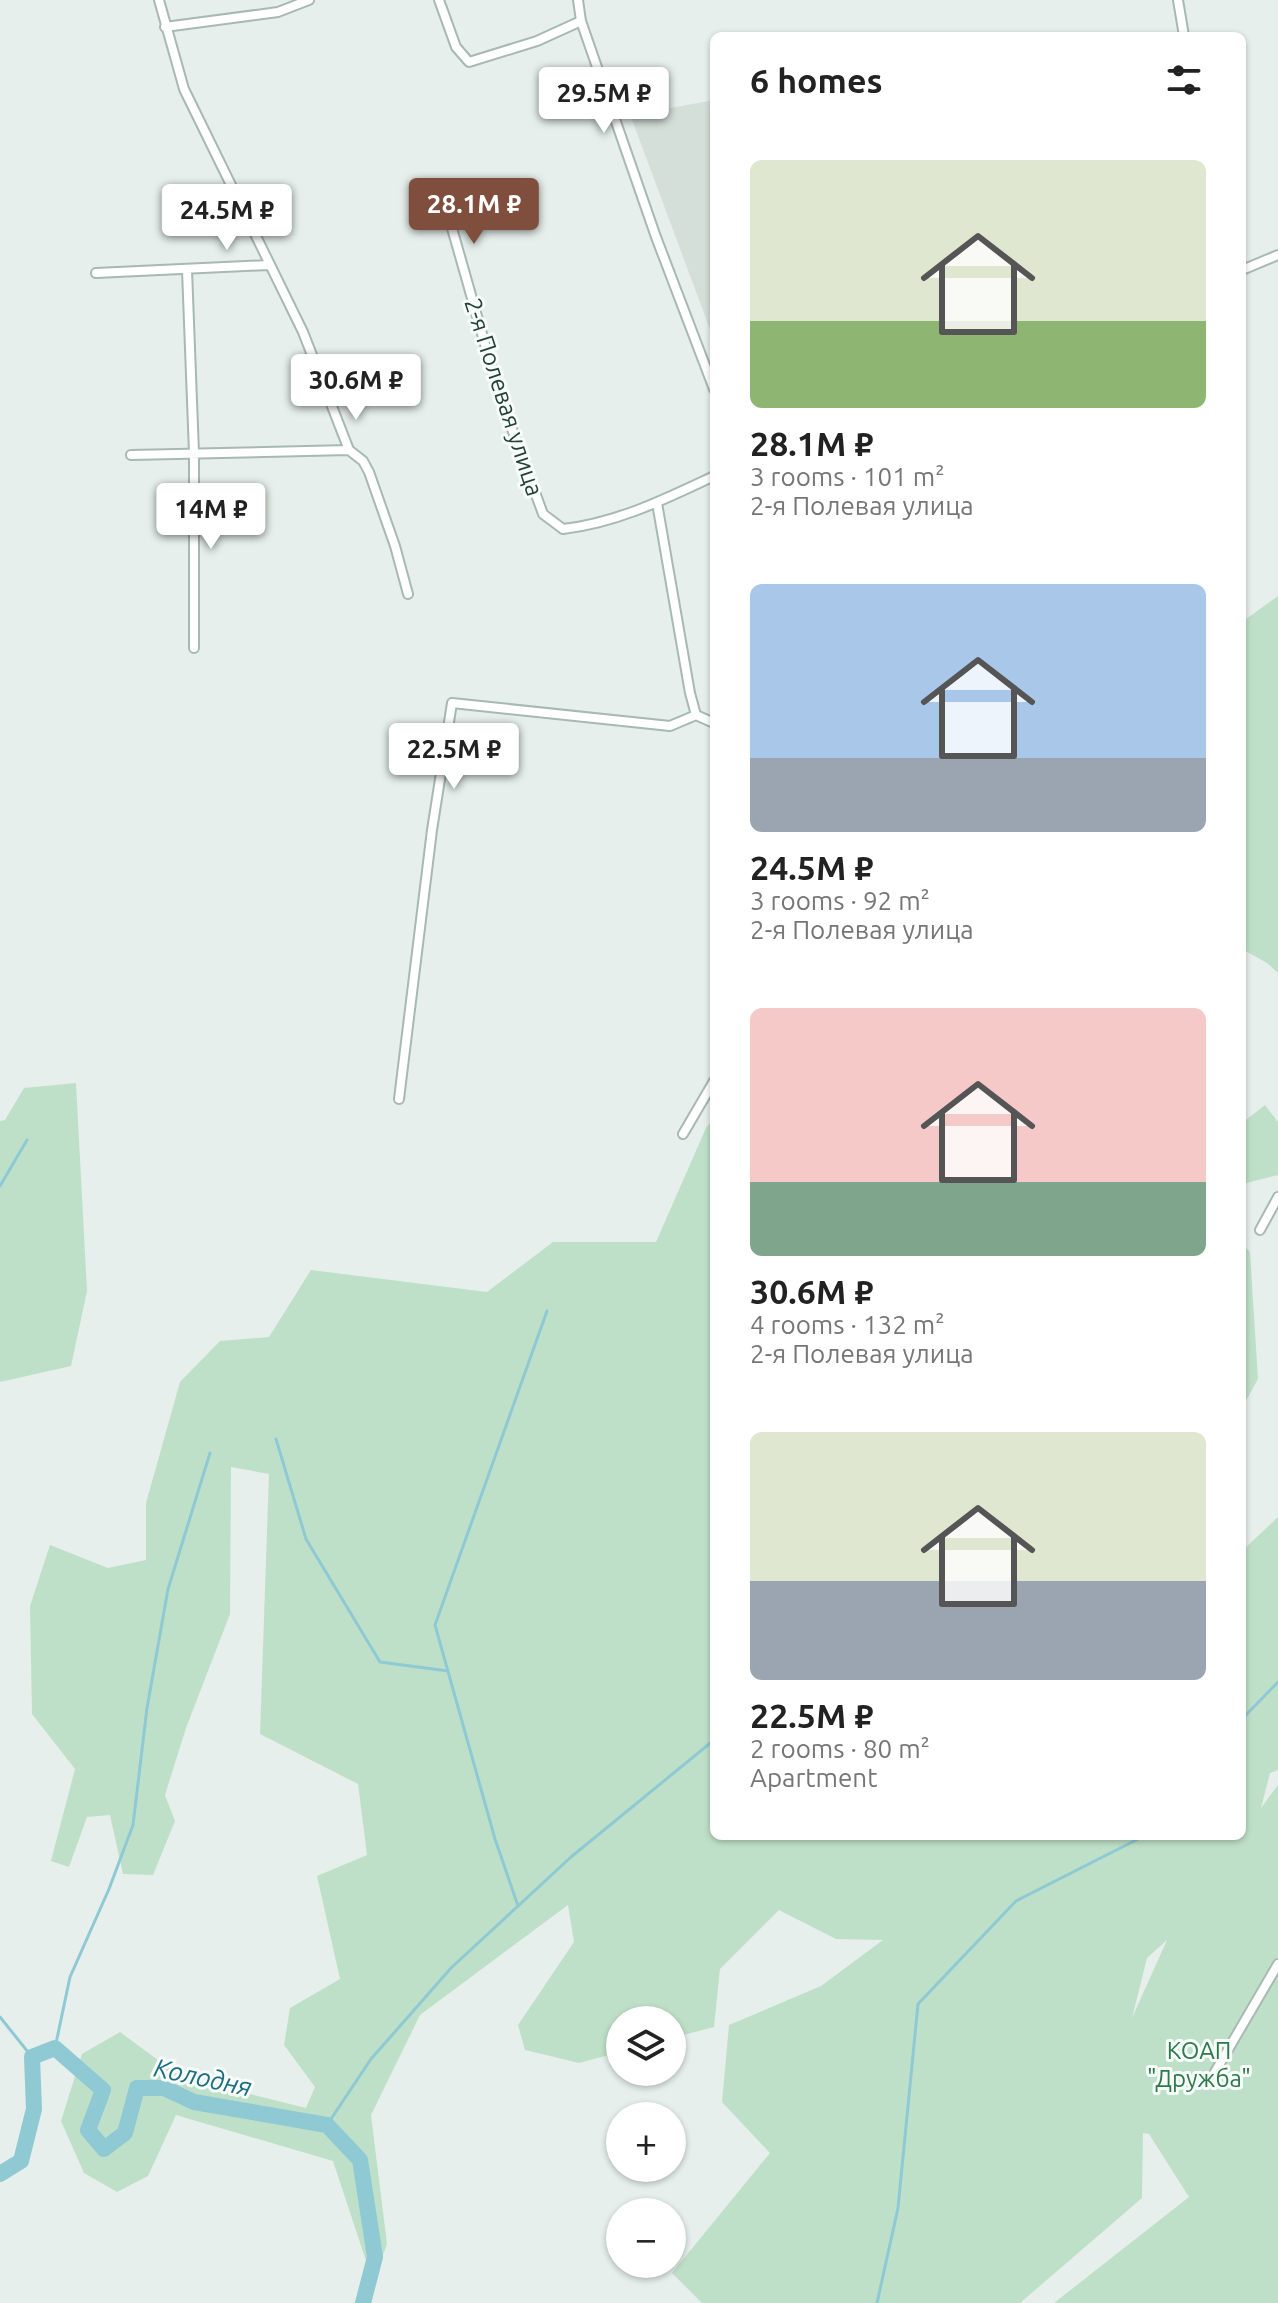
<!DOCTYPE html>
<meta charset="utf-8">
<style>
body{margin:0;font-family:Ubuntu,sans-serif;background:#f2f2f2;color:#222;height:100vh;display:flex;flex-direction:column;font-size:30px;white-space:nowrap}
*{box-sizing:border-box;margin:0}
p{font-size:26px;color:#767676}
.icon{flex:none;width:44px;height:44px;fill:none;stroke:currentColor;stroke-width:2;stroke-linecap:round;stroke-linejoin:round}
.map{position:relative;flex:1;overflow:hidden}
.sheet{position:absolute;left:710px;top:32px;width:536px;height:1808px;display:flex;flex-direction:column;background:#fff;border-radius:12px;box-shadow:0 2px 6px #0004}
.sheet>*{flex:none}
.fabs{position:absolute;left:606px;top:2006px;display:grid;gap:16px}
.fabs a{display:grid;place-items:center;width:80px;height:80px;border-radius:50%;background:#fff;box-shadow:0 2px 6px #0004;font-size:40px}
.price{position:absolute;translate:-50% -68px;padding:0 18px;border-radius:8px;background:#fff;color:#222;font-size:26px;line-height:52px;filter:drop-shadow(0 2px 4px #0008)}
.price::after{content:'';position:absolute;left:50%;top:48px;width:24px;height:18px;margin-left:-12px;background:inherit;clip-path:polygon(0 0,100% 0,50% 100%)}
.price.on{background:#804e3d;color:#fff}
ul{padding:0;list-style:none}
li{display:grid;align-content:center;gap:16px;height:424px;padding:0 40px}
li span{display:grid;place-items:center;height:248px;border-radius:12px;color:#555}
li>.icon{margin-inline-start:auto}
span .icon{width:144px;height:144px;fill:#fffc;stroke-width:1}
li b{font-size:34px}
h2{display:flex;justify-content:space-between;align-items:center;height:96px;padding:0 40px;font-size:34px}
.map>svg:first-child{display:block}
</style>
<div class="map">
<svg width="1278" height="2303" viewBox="0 0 1278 2303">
<rect width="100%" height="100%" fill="#e6efeb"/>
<path fill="#d4dfda" d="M 714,100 L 714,340 L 631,117 L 665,114 L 665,109 Z"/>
<path fill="#bfe0c8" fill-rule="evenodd" d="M 1278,596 L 1278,973 L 1267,963 L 1242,949 L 1242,622 Z
M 76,1083 L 87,1291 L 71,1366 L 0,1382 L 0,1121 L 5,1120 L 24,1088 Z
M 1265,1105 L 1278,1122 L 1278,1175 L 1242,1184 L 1242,1123 Z
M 714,1118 L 714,1836 L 1242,1836 L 1242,1551 L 1278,1517 L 1278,1770 L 1270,1773 L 1261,1808 L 1278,1785 L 1278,2303 L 1054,2303 L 1189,2197 L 1149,2134 L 1143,2133 L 1142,2198 L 1020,2303 L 702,2303 L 672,2273 L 770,2153 L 722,2102 L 729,2025 L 821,1986 L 883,1940 L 836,1939 L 779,1910 L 720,1969 L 714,2027 L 672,2038 L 672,2020 L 620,2020 L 620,2052 L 579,2063 L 525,2050 L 518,2025 L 574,1942 L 568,1905 L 420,2015 L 371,2115 L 387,2244 L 373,2282 L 333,2161 L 176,2115 L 148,2176 L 117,2192 L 84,2173 L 61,2121 L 82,2054 L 120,2032 L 181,2077 L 306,2108 L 315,2087 L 284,2045 L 290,2008 L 340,1979 L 317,1876 L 367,1855 L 358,1784 L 260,1734 L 269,1474 L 231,1467 L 230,1614 L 186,1728 L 165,1795 L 175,1821 L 153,1875 L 123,1874 L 110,1815 L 87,1817 L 69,1867 L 51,1861 L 75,1769 L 32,1714 L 30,1606 L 50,1545 L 108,1568 L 146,1560 L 146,1503 L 180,1382 L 220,1341 L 269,1337 L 311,1270 L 487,1292 L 553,1242 L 656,1242 L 706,1128 ZM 1167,1940 L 1132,2018 L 1147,1958 Z
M 1242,1244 L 1250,1252 L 1258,1379 L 1242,1408 Z"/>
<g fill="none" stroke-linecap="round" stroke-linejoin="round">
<path stroke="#8ec9d4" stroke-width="3" d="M 0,1186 L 27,1140
M 276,1439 L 306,1539 L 380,1662 L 448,1671
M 1242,1719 L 1278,1682
M 518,1906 L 495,1839 L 435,1625 L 547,1311
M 0,2017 L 32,2057
M 55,2048 L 70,1977 L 109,1889 L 133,1825 L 147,1708 L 168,1589 L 210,1453
M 327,2125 L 371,2059 L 451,1968 L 571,1857 L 714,1740
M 877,2303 L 898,2208 L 918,2004 L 1016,1901 L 1144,1836"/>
<path stroke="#8ec9d4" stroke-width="16" d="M 0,2174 L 21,2161 L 34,2109 L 32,2057 L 55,2048 L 103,2090 L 88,2130 L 104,2149 L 125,2133 L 137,2088 L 164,2088 L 194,2102 L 327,2125 L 360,2160 L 375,2257 L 363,2303"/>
<defs>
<path id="street" d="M 159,0 L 184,89 L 303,332 L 349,450 L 363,461 L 369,472 L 395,546 L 408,594
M 439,0 L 456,47 L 469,62 L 537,41 L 581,21
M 578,0 L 581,21 L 656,237 L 714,389
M 1178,0 L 1184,36
M 165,27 L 278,12 L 309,0
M 442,193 L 498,390 L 521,454 L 543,514 L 563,529 C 617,523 665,499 714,476
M 187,270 L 194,453 L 194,648
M 1242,270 L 1278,255
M 96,273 L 268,265
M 131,455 L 349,450
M 657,503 L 690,693 L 696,715 L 714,723
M 399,1099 L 432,830 L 452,703 L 670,726 L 696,715
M 683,1134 L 714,1081
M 1260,1230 L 1278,1197
M 1215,2072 L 1278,1964"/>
</defs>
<use href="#street" stroke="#a8b8b2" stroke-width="12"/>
<use href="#street" stroke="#fff" stroke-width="8"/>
</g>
<g text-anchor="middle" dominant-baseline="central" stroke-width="6" stroke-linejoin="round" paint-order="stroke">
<g font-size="24" fill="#24423a" stroke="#f7fbf9">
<text transform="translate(504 397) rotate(72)">2-я Полевая улица</text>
</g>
<g font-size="24" fill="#2d7a4b" stroke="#f7fbf9">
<text x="1199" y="2050">КОАП<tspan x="1199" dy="28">"Дружба"</tspan></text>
</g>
<g font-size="26" font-style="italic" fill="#1c6f80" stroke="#f7fbf9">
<text transform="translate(203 2077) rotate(12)">Колодня</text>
</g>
</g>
</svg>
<div class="fabs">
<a><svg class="icon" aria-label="layers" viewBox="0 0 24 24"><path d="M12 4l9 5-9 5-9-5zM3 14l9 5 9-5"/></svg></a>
<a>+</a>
<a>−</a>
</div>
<b class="price" style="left:604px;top:135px">29.5M ₽</b>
<b class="price on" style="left:474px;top:246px">28.1M ₽</b>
<b class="price" style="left:227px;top:252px">24.5M ₽</b>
<b class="price" style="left:356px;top:422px">30.6M ₽</b>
<b class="price" style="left:211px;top:551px">14M ₽</b>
<b class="price" style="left:454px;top:791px">22.5M ₽</b>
<section class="sheet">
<h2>6 homes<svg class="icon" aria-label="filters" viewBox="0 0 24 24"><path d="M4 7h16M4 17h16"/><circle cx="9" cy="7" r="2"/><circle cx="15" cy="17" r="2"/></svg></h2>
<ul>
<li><span style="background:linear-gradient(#dfe7d0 65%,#8fb573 0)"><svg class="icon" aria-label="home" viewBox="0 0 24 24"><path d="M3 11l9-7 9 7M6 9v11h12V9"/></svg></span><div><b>28.1M ₽</b><p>3 rooms · 101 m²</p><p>2-я Полевая улица</p></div></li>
<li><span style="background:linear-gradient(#a9c7e8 70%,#9aa5b1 0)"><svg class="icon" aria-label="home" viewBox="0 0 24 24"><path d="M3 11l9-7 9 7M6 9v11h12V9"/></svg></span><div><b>24.5M ₽</b><p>3 rooms · 92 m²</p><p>2-я Полевая улица</p></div></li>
<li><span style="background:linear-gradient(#f6c9c9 70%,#7fa58c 0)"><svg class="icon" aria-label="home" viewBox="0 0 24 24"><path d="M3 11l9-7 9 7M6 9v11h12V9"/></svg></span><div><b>30.6M ₽</b><p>4 rooms · 132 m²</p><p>2-я Полевая улица</p></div></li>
<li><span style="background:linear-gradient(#dfe7d0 60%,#9aa5b1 0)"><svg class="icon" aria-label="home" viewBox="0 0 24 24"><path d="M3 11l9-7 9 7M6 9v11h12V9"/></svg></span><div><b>22.5M ₽</b><p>2 rooms · 80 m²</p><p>Apartment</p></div></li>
</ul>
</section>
</div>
